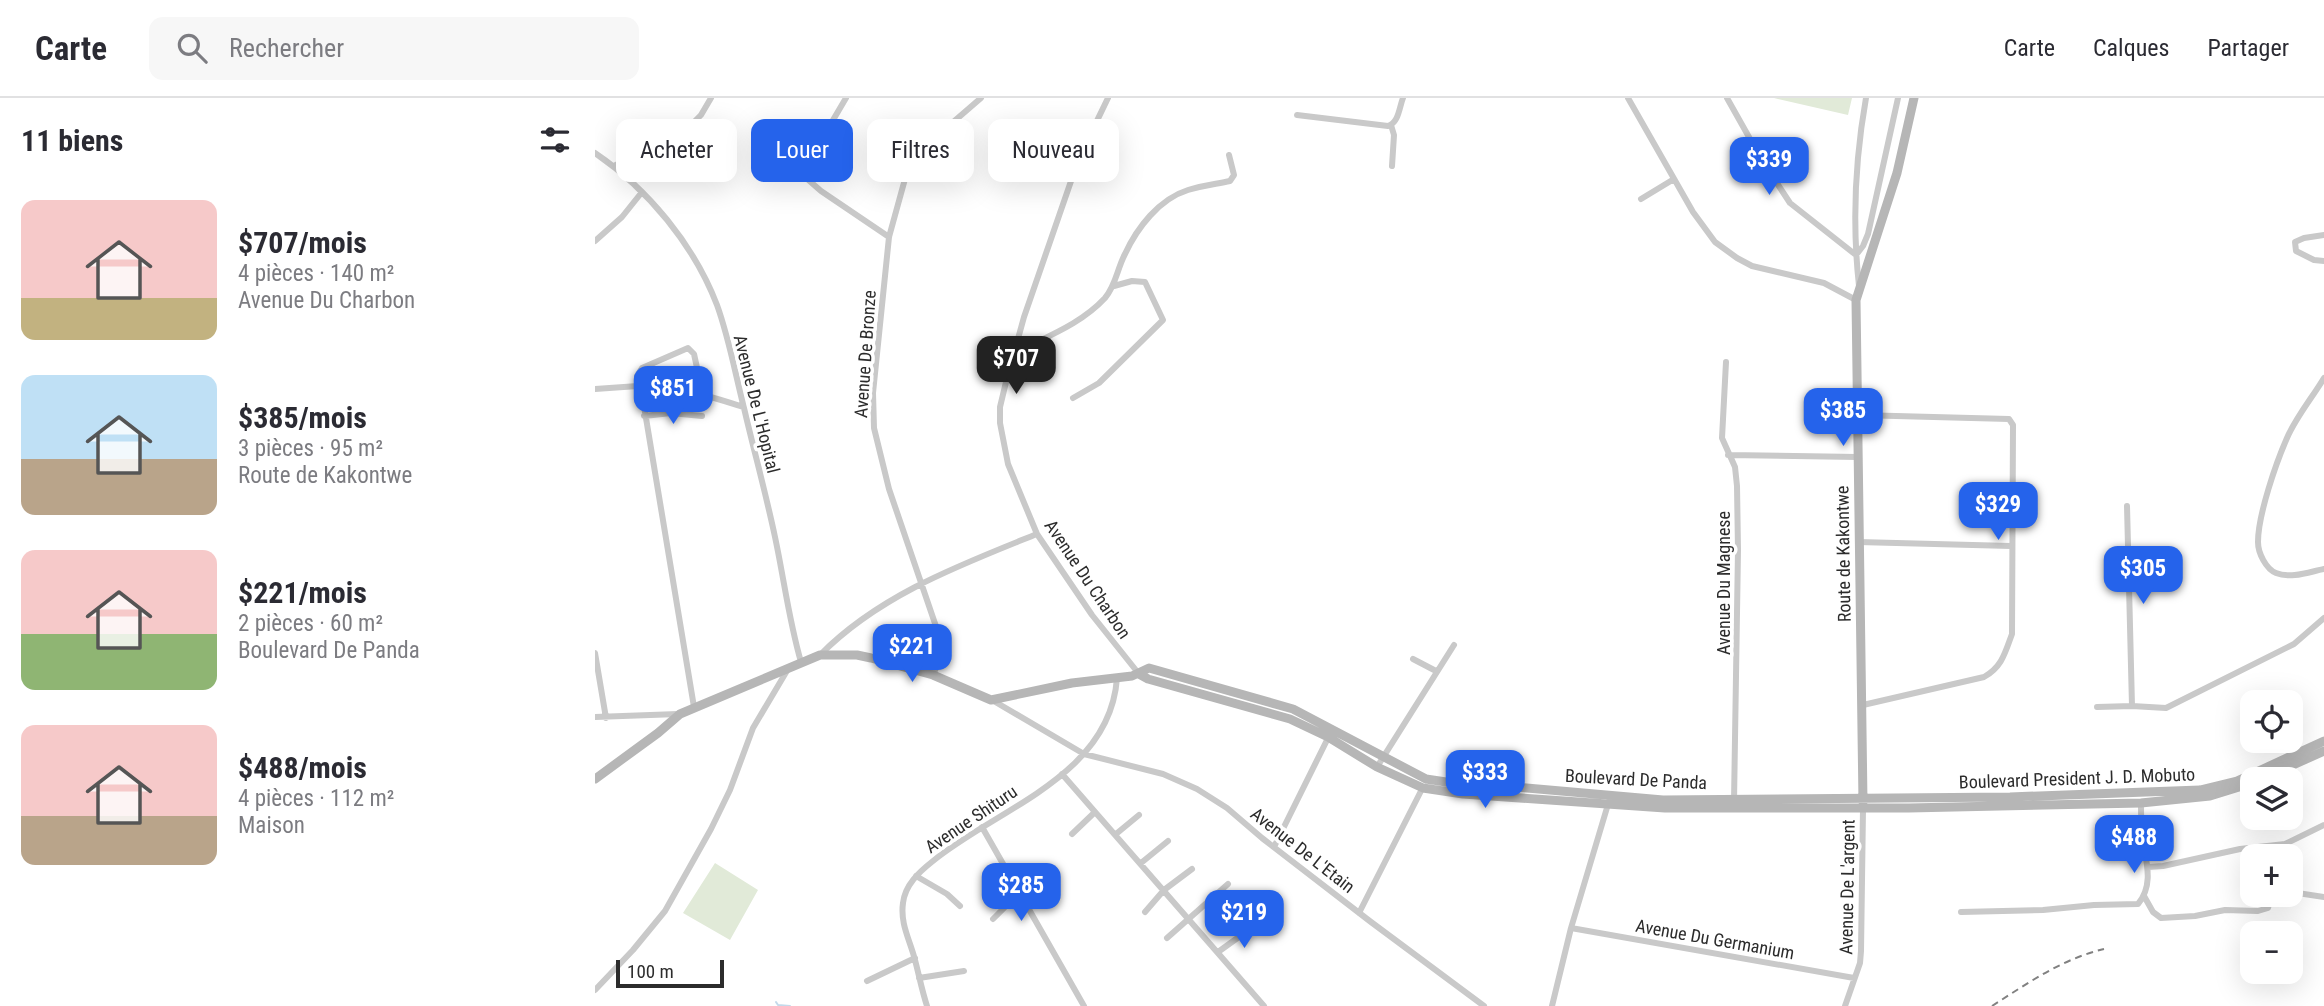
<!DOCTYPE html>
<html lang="fr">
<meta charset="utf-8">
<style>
body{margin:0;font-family:"Roboto Condensed",sans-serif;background:#f7f7f7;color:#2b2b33;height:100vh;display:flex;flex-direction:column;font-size:26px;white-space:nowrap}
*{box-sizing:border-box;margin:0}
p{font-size:23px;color:#7c7c81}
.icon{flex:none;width:38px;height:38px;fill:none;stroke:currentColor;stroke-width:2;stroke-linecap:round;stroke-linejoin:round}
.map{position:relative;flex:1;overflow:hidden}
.side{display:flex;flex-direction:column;background:#fff;width:595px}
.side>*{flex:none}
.guide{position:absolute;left:21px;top:21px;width:665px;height:63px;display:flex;gap:14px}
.buttons{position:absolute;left:1645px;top:592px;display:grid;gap:14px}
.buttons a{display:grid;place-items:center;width:63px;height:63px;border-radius:14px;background:#fff;box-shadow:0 7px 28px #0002;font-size:35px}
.scale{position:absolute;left:21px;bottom:18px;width:108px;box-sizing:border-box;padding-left:7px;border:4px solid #2c2c2c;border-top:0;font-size:19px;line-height:24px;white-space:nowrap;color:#2c2c2c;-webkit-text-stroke:5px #fff;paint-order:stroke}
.price{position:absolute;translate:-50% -60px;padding:0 16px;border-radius:14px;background:#2563eb;color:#fff;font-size:23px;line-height:46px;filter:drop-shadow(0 2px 4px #0008)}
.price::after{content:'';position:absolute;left:50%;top:42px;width:21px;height:16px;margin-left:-10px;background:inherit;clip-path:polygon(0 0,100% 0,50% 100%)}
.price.active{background:#222;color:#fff}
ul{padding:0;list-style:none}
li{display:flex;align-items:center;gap:21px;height:175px;padding:0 21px}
li span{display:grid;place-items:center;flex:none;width:196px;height:140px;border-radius:14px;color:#555}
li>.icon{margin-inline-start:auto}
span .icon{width:84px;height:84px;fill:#fffc;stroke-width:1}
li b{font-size:30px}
h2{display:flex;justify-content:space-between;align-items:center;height:84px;padding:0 21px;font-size:30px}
.chip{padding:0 24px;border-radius:14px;background:#fff;box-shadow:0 7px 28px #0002;font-size:24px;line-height:63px}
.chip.active{background:#2563eb;color:#fff}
header{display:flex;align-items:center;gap:42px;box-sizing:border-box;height:98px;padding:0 35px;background:#fff;border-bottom:2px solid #e1e1e2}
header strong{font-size:33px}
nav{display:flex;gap:38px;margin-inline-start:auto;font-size:24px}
.search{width:490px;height:63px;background:#f7f7f7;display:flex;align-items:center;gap:18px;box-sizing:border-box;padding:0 24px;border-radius:14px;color:#7c7c81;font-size:26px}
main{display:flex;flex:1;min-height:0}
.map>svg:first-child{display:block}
</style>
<header>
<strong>Carte</strong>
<div class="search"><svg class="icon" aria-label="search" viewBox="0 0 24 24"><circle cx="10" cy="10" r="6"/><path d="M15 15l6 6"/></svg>Rechercher</div>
<nav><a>Carte</a><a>Calques</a><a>Partager</a></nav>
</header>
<main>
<section class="side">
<h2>11 biens<svg class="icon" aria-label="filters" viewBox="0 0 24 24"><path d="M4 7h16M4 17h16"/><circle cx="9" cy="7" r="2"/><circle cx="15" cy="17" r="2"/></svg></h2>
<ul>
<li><span style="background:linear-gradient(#f6c9c9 70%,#c2b280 0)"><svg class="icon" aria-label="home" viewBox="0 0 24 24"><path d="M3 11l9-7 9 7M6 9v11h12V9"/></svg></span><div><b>$707/mois</b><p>4 pièces · 140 m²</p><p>Avenue Du Charbon</p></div></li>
<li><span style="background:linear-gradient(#bfe0f5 60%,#b9a48a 0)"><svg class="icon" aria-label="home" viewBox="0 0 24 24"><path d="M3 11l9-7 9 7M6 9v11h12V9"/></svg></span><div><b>$385/mois</b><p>3 pièces · 95 m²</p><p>Route de Kakontwe</p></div></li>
<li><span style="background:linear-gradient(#f6c9c9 60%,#8fb573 0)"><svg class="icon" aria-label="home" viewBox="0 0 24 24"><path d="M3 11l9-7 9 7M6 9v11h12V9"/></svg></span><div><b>$221/mois</b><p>2 pièces · 60 m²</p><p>Boulevard De Panda</p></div></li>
<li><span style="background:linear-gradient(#f6c9c9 65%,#b9a48a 0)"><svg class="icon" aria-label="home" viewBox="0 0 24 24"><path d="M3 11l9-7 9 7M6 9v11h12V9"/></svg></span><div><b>$488/mois</b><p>4 pièces · 112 m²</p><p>Maison</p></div></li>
</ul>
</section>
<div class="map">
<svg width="1729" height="908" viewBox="0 0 1729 908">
<rect width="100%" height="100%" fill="#fff"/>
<path fill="#e1ead8" d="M 1179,0 L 1257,0 L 1253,17 Z
M 120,765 L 163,792 L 135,842 L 88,815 Z"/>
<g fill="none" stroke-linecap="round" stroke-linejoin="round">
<path stroke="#c4daeb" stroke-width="2" d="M 181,904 L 183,907 L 195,908"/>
<path stroke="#c9c9c9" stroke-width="6" d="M 251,0 L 211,68 L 210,79 L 226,93 L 294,139
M 513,0 L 484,60 L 429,219 L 411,284 L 405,309 L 405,325 L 413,366 L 442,436 L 497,517 L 544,576
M 1033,0 L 1098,114 L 1120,144 L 1142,160 L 1157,168 L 1229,185 L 1261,202
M 1132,0 L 1168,64 L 1195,105 L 1261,157 L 1268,148 L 1273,136 L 1303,0
M 702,17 L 793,28 C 804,24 804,10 808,0
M 796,27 L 799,37 L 797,68
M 0,55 C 53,91 99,147 122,207 C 134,240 140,275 149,310 C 159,353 171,396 180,439 C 189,481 194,523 206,564
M 19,68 L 93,30 L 106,17 L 116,0
M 1046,101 L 1079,81
M 1729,137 L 1709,140 L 1700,144 L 1701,153 L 1719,162 L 1729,163
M 0,143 L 27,119 L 47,94
M 1264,188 C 1257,124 1260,62 1271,0
M 418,256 C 450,239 485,227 510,200 C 521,187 522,171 530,156 C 542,130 564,101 593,92 C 606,88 621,86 635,83 L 639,77 L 634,57
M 1131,264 L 1127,340 L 1140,369 L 1142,388 L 1143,452 L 1139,704
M 1729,280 C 1717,300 1701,319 1692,340 C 1681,365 1663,417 1663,444 C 1663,455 1671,471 1681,475 C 1696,481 1714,474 1729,471
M 0,291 L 43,288
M 47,296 L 42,278 L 47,270 L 93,250 L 99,256 L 108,297
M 478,300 L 504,285 L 568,222 L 550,184 L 537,183 L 519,188
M 1263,317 L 1414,321 L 1418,327 L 1417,536 C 1410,555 1407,569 1389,579 L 1268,607
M 49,318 L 76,315 L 107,318
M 1133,357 L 1263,359
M 1532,408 L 1537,608
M 1263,444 L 1416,448
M 0,555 L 11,620
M 225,557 C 284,497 365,467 442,436
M 818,561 L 841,573
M 338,577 L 346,558 L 346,543 L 294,391 L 279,330 L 278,295 L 294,139 L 310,81 L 317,64 L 327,51 L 386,0
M 397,602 L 489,656 L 568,676 L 602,691 L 632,710 L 667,740 L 776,824 L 889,908
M 99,609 L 47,296 C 61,279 129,303 148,309
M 1502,609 L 1537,608 L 1571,610 L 1699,546 L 1729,520
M 0,619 L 83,616
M 782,669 L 859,547
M 467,676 L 669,908
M 387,729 L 489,908
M 477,736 L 500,714
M 521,736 L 544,717
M 679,749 L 734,638
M 546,765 L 573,743
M 1553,769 L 1568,768 L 1645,751 L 1690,746 L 1729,727
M 321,778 L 352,796 L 365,808
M 1696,794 L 1729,799
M 1549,798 L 1558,814 L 1566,820 L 1600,818 L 1630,812 L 1663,813 L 1673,810 L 1677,796
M 550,814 L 569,792 L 597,771
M 1366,814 L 1448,812 L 1499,807 L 1543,806 C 1561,785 1549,758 1547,734 C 1546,724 1546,714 1546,705
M 764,815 L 828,689
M 398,821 L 424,795
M 976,830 L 1259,880
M 572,840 L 633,786
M 623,854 L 648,836 L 653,829
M 324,880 L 369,873
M 272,883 L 320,860
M 0,892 L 38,852 L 70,813 L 116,731 L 135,692 L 158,630 L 193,571
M 332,908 C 327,893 324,877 320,862 C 315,842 305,826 308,805 C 310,787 324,774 338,763 C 403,710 515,678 522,580
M 957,908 L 976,830 L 1014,703
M 1250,908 L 1265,865 L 1266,853 L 1268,711"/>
<path stroke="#b6b6b6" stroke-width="9" d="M 544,576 L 553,581 L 695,621 L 733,639 L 782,669 L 828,690 L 868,696 L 1070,710 L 1314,710 L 1546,705 L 1615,698 L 1657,685
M 0,681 L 63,635 L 85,616 L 225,557 L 262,557 L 276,560 L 338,577 L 396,602 L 477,585 L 537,578 L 554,570 L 698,611 L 831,681 L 871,687 L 920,689 L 1068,702 L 1415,699 L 1605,692 L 1642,683 L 1729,643
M 1667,681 L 1729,653
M 1268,704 L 1261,202 L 1302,75 L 1319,0"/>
<path stroke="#818181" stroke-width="2" stroke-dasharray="7 5" stroke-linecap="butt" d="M 1397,908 C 1433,885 1467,861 1509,851"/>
</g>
<g text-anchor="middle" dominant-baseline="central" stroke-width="7" stroke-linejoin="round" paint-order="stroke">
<g font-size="18" fill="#2c2c2c" stroke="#fff">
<text transform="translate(270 256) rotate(-86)">Avenue De Bronze</text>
<text transform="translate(162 306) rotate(76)">Avenue De L'Hopital</text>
<text transform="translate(1248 456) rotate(-91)">Route de Kakontwe</text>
<text transform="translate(493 481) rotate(56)">Avenue Du Charbon</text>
<text transform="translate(1128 485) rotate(-90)">Avenue Du Magnese</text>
<text transform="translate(1482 680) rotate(-2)">Boulevard President J. D. Mobuto</text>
<text transform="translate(1041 681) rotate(3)">Boulevard De Panda</text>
<text transform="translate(376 721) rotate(-34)">Avenue Shituru</text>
<text transform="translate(708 752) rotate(38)">Avenue De L'Etain</text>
<text transform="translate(1252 789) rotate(-89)">Avenue De L'argent</text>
<text transform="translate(1120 841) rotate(10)">Avenue Du Germanium</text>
</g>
</g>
</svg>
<div class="buttons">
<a><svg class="icon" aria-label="locate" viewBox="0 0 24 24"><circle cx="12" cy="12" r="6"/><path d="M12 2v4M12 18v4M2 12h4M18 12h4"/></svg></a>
<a><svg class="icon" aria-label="layers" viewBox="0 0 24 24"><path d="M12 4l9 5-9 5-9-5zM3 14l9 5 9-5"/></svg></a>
<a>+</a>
<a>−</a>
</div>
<div class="scale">100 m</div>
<b class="price" style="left:1174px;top:99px">$339</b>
<b class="price active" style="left:421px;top:298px">$707</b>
<b class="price" style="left:78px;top:328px">$851</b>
<b class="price" style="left:1248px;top:350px">$385</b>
<b class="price" style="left:1403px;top:444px">$329</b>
<b class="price" style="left:1548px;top:508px">$305</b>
<b class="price" style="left:317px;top:586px">$221</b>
<b class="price" style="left:890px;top:712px">$333</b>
<b class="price" style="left:1539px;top:777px">$488</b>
<b class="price" style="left:426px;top:825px">$285</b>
<b class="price" style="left:649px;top:852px">$219</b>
<div class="guide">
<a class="chip">Acheter</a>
<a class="chip active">Louer</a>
<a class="chip">Filtres</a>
<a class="chip">Nouveau</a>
</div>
</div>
</main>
